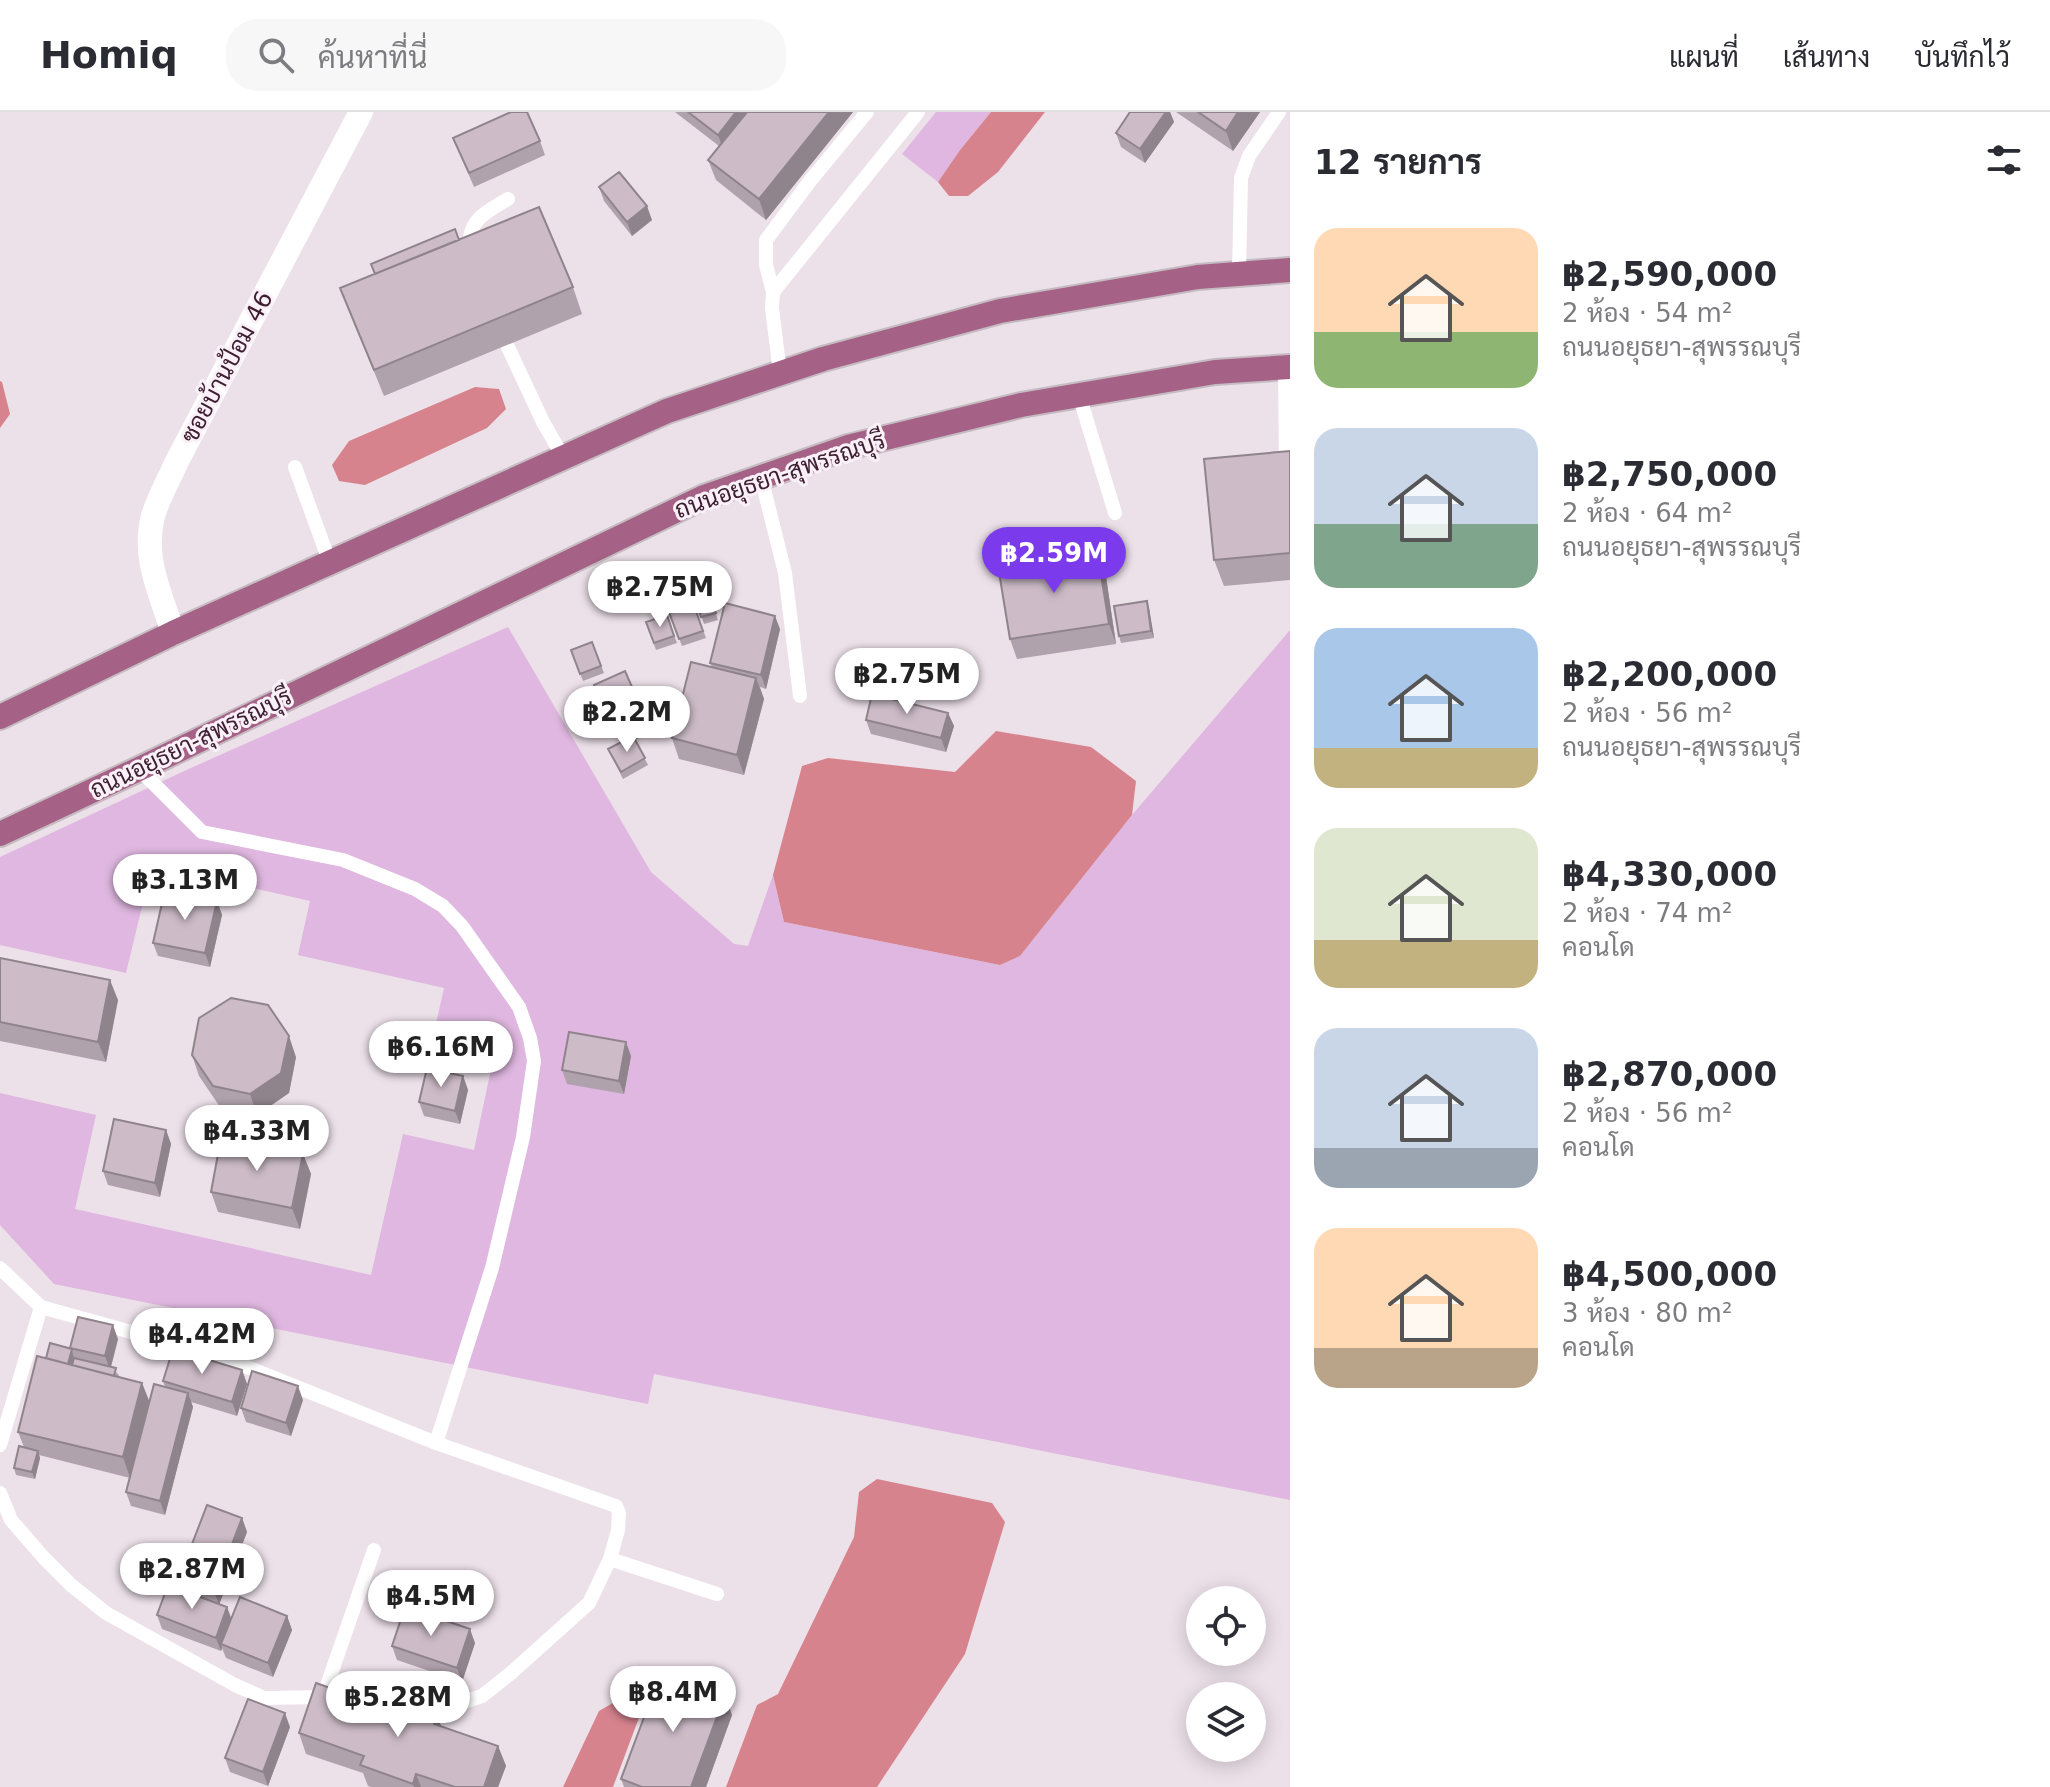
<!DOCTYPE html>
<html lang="th">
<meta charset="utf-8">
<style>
body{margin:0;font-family:"DejaVu Sans",Sarabun,sans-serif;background:#f7f7f7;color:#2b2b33;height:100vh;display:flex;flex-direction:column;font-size:30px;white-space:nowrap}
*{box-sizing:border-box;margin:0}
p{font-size:26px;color:#7c7c81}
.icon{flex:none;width:44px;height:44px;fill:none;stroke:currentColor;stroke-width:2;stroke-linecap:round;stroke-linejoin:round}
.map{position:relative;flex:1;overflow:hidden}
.drawer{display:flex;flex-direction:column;background:#fff;width:760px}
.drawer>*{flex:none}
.controls{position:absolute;left:1186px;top:1474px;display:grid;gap:16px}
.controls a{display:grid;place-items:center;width:80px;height:80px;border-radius:50%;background:#fff;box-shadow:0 4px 20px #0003;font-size:40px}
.price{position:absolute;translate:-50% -68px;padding:0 18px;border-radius:28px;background:#fff;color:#222;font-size:26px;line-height:52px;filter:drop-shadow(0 2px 4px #0008)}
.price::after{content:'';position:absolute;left:50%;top:48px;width:24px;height:18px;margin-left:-12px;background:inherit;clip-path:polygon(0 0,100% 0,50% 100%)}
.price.current{background:#7c3aed;color:#fff}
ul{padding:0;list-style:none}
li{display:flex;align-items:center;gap:24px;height:200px;padding:0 24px}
li span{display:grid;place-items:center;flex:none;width:224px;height:160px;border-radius:24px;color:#555}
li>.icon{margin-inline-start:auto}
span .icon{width:96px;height:96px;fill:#fffc;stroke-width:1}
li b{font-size:34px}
h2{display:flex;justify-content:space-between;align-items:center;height:96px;padding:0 24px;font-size:34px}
header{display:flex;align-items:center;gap:48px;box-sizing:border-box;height:112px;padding:0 40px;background:#fff;border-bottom:2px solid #e1e1e2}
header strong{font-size:38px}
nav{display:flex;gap:44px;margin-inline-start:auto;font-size:28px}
.search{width:560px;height:72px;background:#f7f7f7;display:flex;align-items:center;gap:20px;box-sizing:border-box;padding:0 28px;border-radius:32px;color:#7c7c81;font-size:30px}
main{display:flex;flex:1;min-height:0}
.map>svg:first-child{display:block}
</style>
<header>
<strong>Homiq</strong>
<div class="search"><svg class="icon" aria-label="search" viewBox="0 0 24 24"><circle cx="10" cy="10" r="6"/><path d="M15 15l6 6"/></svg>ค้นหาที่นี่</div>
<nav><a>แผนที่</a><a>เส้นทาง</a><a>บันทึกไว้</a></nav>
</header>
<main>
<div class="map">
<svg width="1290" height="1675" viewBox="0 0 1290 1675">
<rect width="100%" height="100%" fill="#ece0e9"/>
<path fill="#dfb7e0" d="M 936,0 L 991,0 L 960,38 L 938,70 L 902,42 Z
M 508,515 L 651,760 L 734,832 L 748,834 L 773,763 L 784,810 L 1000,853 L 1020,844 L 1132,703 L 1290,518 L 1290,1388 L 654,1262 L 648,1292 L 54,1172 L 0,1113 L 0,981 L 96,1003 L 75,1097 L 371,1163 L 403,1022 L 474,1038 L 491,957 L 429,943 L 444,876 L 298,843 L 310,789 L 152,753 L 126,861 L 0,833 L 0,745 L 193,655 Z"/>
<path fill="#d7838e" d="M 991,0 L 1045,0 L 998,60 L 968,84 L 949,84 L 938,70 L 960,38 Z
M 0,269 L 2,270 L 10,302 L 0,316 Z
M 475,275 L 499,277 L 506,297 L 487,316 L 365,373 L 339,369 L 332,353 L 349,329 Z
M 996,619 L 1091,635 L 1136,669 L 1132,703 L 1020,844 L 1000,853 L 784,810 L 773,763 L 802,654 L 828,646 L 955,660 Z
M 877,1367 L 992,1391 L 1005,1410 L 965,1542 L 877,1675 L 726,1675 L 757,1593 L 778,1582 L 854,1425 L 859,1380 Z
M 625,1584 L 646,1587 L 613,1675 L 563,1675 L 599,1599 Z"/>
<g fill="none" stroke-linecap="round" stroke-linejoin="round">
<defs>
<path id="primary" d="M 0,605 L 173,521 L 667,299 L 823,247 L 1000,199 L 1198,165 L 1290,158
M 0,722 L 139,657 L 704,385 L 848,335 L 1021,293 L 1215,260 L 1290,255"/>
</defs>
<use href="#primary" stroke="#c5bcc1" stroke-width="28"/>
<path stroke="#fff" stroke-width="14" d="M 470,140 C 466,108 485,101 508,87
M 1239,162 L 1241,66 L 1249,44 L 1279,0
M 773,180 L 766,153 L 766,128 L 810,69 L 867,0
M 507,233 L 543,310 L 563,345
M 1285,255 L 1286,355
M 780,261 L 772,196 L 773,180 L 918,0
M 1079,283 L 1115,401
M 295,355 L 330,451
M 761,365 L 785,461 L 800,584
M 0,1156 L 41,1195 L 0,1333
M 41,1195 L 225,1246 L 436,1331 L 492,1156 L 523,1025 L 534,949 L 530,926 L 519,895 L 462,814 L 443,794 L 415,777 L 343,748 L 202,720 L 139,657
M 0,1381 L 11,1408 L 44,1446 L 71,1473 L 106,1501 L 235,1573 L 264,1586 L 323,1585 L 445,1592 L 464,1590 L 482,1584 L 511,1561 L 589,1491 L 610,1447 L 618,1418 L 619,1401 L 616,1394 L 436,1331
M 610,1447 L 717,1482
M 323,1585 L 374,1438"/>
<path stroke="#fff" stroke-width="24" d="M 173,521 C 161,482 142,446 153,404 C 158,386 169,368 176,351 L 361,0"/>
<use href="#primary" stroke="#a66186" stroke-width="24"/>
</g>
<path fill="#b0a2ac" d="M 675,0 L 853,0 L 766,108 L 716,68 L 708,48 L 719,34 Z
M 1130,0 L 1170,0 L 1174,10 L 1145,51 L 1121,35 L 1116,21 Z
M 1176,0 L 1260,0 L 1233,39 Z
M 453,26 L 540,29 L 545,43 L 474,75 Z
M 599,75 L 652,108 L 632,124 L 604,89 Z
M 459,128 L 573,175 L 582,202 L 384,284 L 340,176 Z
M 1290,339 L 1290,468 L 1224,474 L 1214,448 Z
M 1105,458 L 1116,532 L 1017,547 L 1010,527 Z
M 710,485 L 718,508 L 704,512 L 696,489 Z
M 693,491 L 706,526 L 682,534 L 669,500 Z
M 1149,496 L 1154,526 L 1121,531 L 1119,524 Z
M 667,503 L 677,531 L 656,538 L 646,510 Z
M 780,517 L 766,577 L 760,575 L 764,587 L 744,663 L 679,647 L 672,626 L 712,555 L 710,551 Z
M 592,530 L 604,561 L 583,569 L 571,538 Z
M 594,573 L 636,584 L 651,620 L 635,628 L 648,653 L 623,667 L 608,637 L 624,629 L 612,603 L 608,605 Z
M 948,601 L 954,614 L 946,640 L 871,622 L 866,608 Z
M 217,789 L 222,803 L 210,855 L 158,844 L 153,831 Z
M 0,846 L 118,888 L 106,950 L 0,929 Z
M 192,943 L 296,945 L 289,981 L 257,1003 L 220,995 L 199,964 Z
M 631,944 L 624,982 L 567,972 L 562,958 Z
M 463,964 L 468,978 L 460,1012 L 424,1004 L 419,990 Z
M 166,1018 L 171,1032 L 160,1085 L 108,1073 L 103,1059 Z
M 303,1042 L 311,1062 L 300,1117 L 218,1100 L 211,1080 Z
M 118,1227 L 111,1255 L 119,1263 L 118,1265 L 142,1271 L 149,1290 L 165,1275 L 163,1269 L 242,1258 L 247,1272 L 237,1304 L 191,1290 L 193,1295 L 165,1403 L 131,1394 L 126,1380 L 130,1366 L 39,1343 L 40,1346 L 35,1367 L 16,1363 L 14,1356 L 24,1335 L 18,1320 L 46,1246 L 71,1237 Z
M 303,1288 L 291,1324 L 246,1310 L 241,1296 Z
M 242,1406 L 247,1420 L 219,1492 L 227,1495 L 231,1506 L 287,1504 L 292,1518 L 273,1565 L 226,1546 L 222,1536 L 221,1539 L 162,1517 L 157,1503 L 184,1479 L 179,1466 Z
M 475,1531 L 462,1570 L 397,1548 L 392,1534 Z
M 381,1594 L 437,1603 L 441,1614 L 498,1634 L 506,1654 L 498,1675 L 371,1675 L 368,1674 L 363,1661 L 306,1642 L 299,1621 Z
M 732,1603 L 706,1675 L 624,1675 L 621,1667 Z
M 290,1615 L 268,1674 L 230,1660 L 225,1646 Z"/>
<path fill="#90848c" d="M 736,0 L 751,0 L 723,37 L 718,23 Z
M 829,0 L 853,0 L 766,108 L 759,87 Z
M 1166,0 L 1170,0 L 1174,10 L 1145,51 L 1140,37 Z
M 1238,0 L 1260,0 L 1233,39 L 1226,19 Z
M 647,94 L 652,108 L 632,124 L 627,110 Z
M 1097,438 L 1105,458 L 1116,532 L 1109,512 Z
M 1147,489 L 1149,496 L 1154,526 L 1151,519 Z
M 775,504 L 780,517 L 766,577 L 761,563 Z
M 756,566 L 764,587 L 744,663 L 737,643 Z
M 948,601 L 954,614 L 946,640 L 941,626 Z
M 217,789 L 222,803 L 210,855 L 205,841 Z
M 110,868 L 118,888 L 106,950 L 98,930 Z
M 289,924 L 296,945 L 289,981 L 257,1003 L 250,982 Z
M 626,930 L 631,944 L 624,982 L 619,969 Z
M 463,964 L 468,978 L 460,1012 L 455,999 Z
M 166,1018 L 171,1032 L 160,1085 L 155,1071 Z
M 303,1042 L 311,1062 L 300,1117 L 292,1096 Z
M 113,1213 L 118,1227 L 110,1258 L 105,1244 Z
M 72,1239 L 74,1246 L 69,1266 L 66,1259 Z
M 242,1258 L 247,1272 L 237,1304 L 232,1290 Z
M 142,1271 L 150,1291 L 130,1366 L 123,1345 Z
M 298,1274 L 303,1288 L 291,1324 L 286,1311 Z
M 188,1281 L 193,1295 L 165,1403 L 160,1389 Z
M 38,1339 L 40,1346 L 35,1367 L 32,1360 Z
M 242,1406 L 247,1420 L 219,1493 L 214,1479 Z
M 227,1495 L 232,1509 L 221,1532 L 222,1536 L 221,1539 L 216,1526 Z
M 287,1504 L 292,1518 L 273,1565 L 268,1551 Z
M 470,1517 L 475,1531 L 462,1570 L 457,1556 Z
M 725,1583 L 732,1603 L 706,1675 L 691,1675 Z
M 285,1601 L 290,1615 L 268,1674 L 263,1660 Z
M 437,1603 L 444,1623 L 434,1612 Z
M 498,1634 L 506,1654 L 498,1675 L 484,1675 Z
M 416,1662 L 421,1675 L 414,1675 L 413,1672 Z"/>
<path fill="#cdbcc8" stroke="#90848c" stroke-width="2" d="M 511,0 L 527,0 L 540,29 L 469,61 L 453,26 Z
M 688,0 L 736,0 L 718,23 Z
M 747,0 L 829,0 L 759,87 L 708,48 Z
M 1130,0 L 1166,0 L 1140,37 L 1116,21 Z
M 1198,0 L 1238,0 L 1226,19 Z
M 619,60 L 647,94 L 627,110 L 599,75 Z
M 539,95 L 573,175 L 374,258 L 340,176 Z
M 455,117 L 459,128 L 375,162 L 371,152 Z
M 1290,339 L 1290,441 L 1214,448 L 1204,347 Z
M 1097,438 L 1109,512 L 1010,527 L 998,454 Z
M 710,485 L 716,501 L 701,505 L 696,489 Z
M 1147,489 L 1151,519 L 1119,524 L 1114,494 Z
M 693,491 L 703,519 L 679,527 L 669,500 Z
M 725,491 L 775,504 L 761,563 L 710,551 Z
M 667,503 L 674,524 L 654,531 L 646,510 Z
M 592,530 L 601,554 L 580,562 L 571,538 Z
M 691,550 L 756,566 L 737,643 L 672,626 Z
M 625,559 L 636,584 L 606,598 L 594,573 Z
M 872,582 L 948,601 L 941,626 L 866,608 Z
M 638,590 L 649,613 L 623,625 L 612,603 Z
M 633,624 L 645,646 L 621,660 L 608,637 Z
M 165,778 L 217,789 L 205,841 L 153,831 Z
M 0,846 L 110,868 L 98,930 L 0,910 Z
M 231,886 L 268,893 L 289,924 L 281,961 L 250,982 L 213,974 L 192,943 L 199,906 Z
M 569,920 L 626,930 L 619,969 L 562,958 Z
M 427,956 L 463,964 L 455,999 L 419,990 Z
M 114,1007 L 166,1018 L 155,1071 L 103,1059 Z
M 221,1026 L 303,1042 L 292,1096 L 211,1080 Z
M 78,1205 L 113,1213 L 105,1244 L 70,1236 Z
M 50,1231 L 72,1237 L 68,1252 L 46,1246 Z
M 173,1237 L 242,1258 L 232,1290 L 163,1269 Z
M 37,1244 L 142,1271 L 123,1345 L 18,1320 Z
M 74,1246 L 116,1256 L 114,1264 L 72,1253 Z
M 252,1259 L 298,1274 L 286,1311 L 241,1296 Z
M 154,1272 L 188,1281 L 160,1389 L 126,1380 Z
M 19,1334 L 38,1339 L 32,1360 L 14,1356 Z
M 207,1393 L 242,1406 L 214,1479 L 179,1466 Z
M 168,1473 L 227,1495 L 216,1526 L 157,1503 Z
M 240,1485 L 287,1504 L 268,1551 L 221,1532 Z
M 405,1495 L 470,1517 L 457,1556 L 392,1534 Z
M 661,1560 L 725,1583 L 691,1675 L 642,1675 L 621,1667 Z
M 316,1571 L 381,1594 L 384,1585 L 437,1603 L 434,1612 L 498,1634 L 484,1675 L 455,1675 L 416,1662 L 413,1672 L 360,1653 L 364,1644 L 299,1621 Z
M 248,1587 L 285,1601 L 263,1660 L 225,1646 Z"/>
<g text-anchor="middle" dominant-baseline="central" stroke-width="6" stroke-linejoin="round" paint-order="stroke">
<g font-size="24" fill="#3e1f31" stroke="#f9f1f7">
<text transform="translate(227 255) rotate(-62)">ซอยบ้านป้อม 46</text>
<text transform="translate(780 363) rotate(-19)">ถนนอยุธยา-สุพรรณบุรี</text>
<text transform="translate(191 631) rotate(-26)">ถนนอยุธยา-สุพรรณบุรี</text>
</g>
</g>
</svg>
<div class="controls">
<a><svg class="icon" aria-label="locate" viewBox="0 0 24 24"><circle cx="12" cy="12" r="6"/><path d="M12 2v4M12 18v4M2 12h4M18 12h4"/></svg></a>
<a><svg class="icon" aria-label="layers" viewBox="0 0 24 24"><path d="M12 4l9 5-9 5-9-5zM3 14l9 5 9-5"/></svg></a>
</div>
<b class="price current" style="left:1054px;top:483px">฿2.59M</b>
<b class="price" style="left:660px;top:517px">฿2.75M</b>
<b class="price" style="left:907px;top:604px">฿2.75M</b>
<b class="price" style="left:627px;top:642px">฿2.2M</b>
<b class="price" style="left:185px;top:810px">฿3.13M</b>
<b class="price" style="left:441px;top:977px">฿6.16M</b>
<b class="price" style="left:257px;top:1061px">฿4.33M</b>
<b class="price" style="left:202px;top:1264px">฿4.42M</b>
<b class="price" style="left:192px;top:1499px">฿2.87M</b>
<b class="price" style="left:431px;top:1526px">฿4.5M</b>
<b class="price" style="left:673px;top:1622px">฿8.4M</b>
<b class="price" style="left:398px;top:1627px">฿5.28M</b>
</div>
<section class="drawer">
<h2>12 รายการ<svg class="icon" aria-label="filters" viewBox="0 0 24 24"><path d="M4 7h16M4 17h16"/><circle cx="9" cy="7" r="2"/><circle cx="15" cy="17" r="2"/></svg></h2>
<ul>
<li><span style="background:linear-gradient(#ffd9b3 65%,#8fb573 0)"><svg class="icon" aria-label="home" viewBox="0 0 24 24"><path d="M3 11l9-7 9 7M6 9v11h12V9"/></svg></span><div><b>฿2,590,000</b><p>2 ห้อง · 54 m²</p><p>ถนนอยุธยา-สุพรรณบุรี</p></div></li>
<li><span style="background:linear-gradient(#c9d6e8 60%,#7fa58c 0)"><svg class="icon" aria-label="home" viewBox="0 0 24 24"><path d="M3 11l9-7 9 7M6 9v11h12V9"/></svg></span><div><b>฿2,750,000</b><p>2 ห้อง · 64 m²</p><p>ถนนอยุธยา-สุพรรณบุรี</p></div></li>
<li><span style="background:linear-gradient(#a9c7e8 75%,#c2b280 0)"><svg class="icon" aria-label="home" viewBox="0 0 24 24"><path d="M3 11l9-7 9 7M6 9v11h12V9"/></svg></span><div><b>฿2,200,000</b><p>2 ห้อง · 56 m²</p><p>ถนนอยุธยา-สุพรรณบุรี</p></div></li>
<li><span style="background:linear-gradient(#dfe7d0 70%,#c2b280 0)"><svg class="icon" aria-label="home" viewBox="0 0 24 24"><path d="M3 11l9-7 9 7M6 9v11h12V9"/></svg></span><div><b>฿4,330,000</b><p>2 ห้อง · 74 m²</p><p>คอนโด</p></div></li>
<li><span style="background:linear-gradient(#c9d6e8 75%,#9aa5b1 0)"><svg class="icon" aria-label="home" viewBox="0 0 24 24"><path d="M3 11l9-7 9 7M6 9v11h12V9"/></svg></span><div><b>฿2,870,000</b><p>2 ห้อง · 56 m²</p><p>คอนโด</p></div></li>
<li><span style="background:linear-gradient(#ffd9b3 75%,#b9a48a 0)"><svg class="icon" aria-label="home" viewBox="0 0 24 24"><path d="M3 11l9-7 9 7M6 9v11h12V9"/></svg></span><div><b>฿4,500,000</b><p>3 ห้อง · 80 m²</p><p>คอนโด</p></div></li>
</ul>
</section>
</main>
